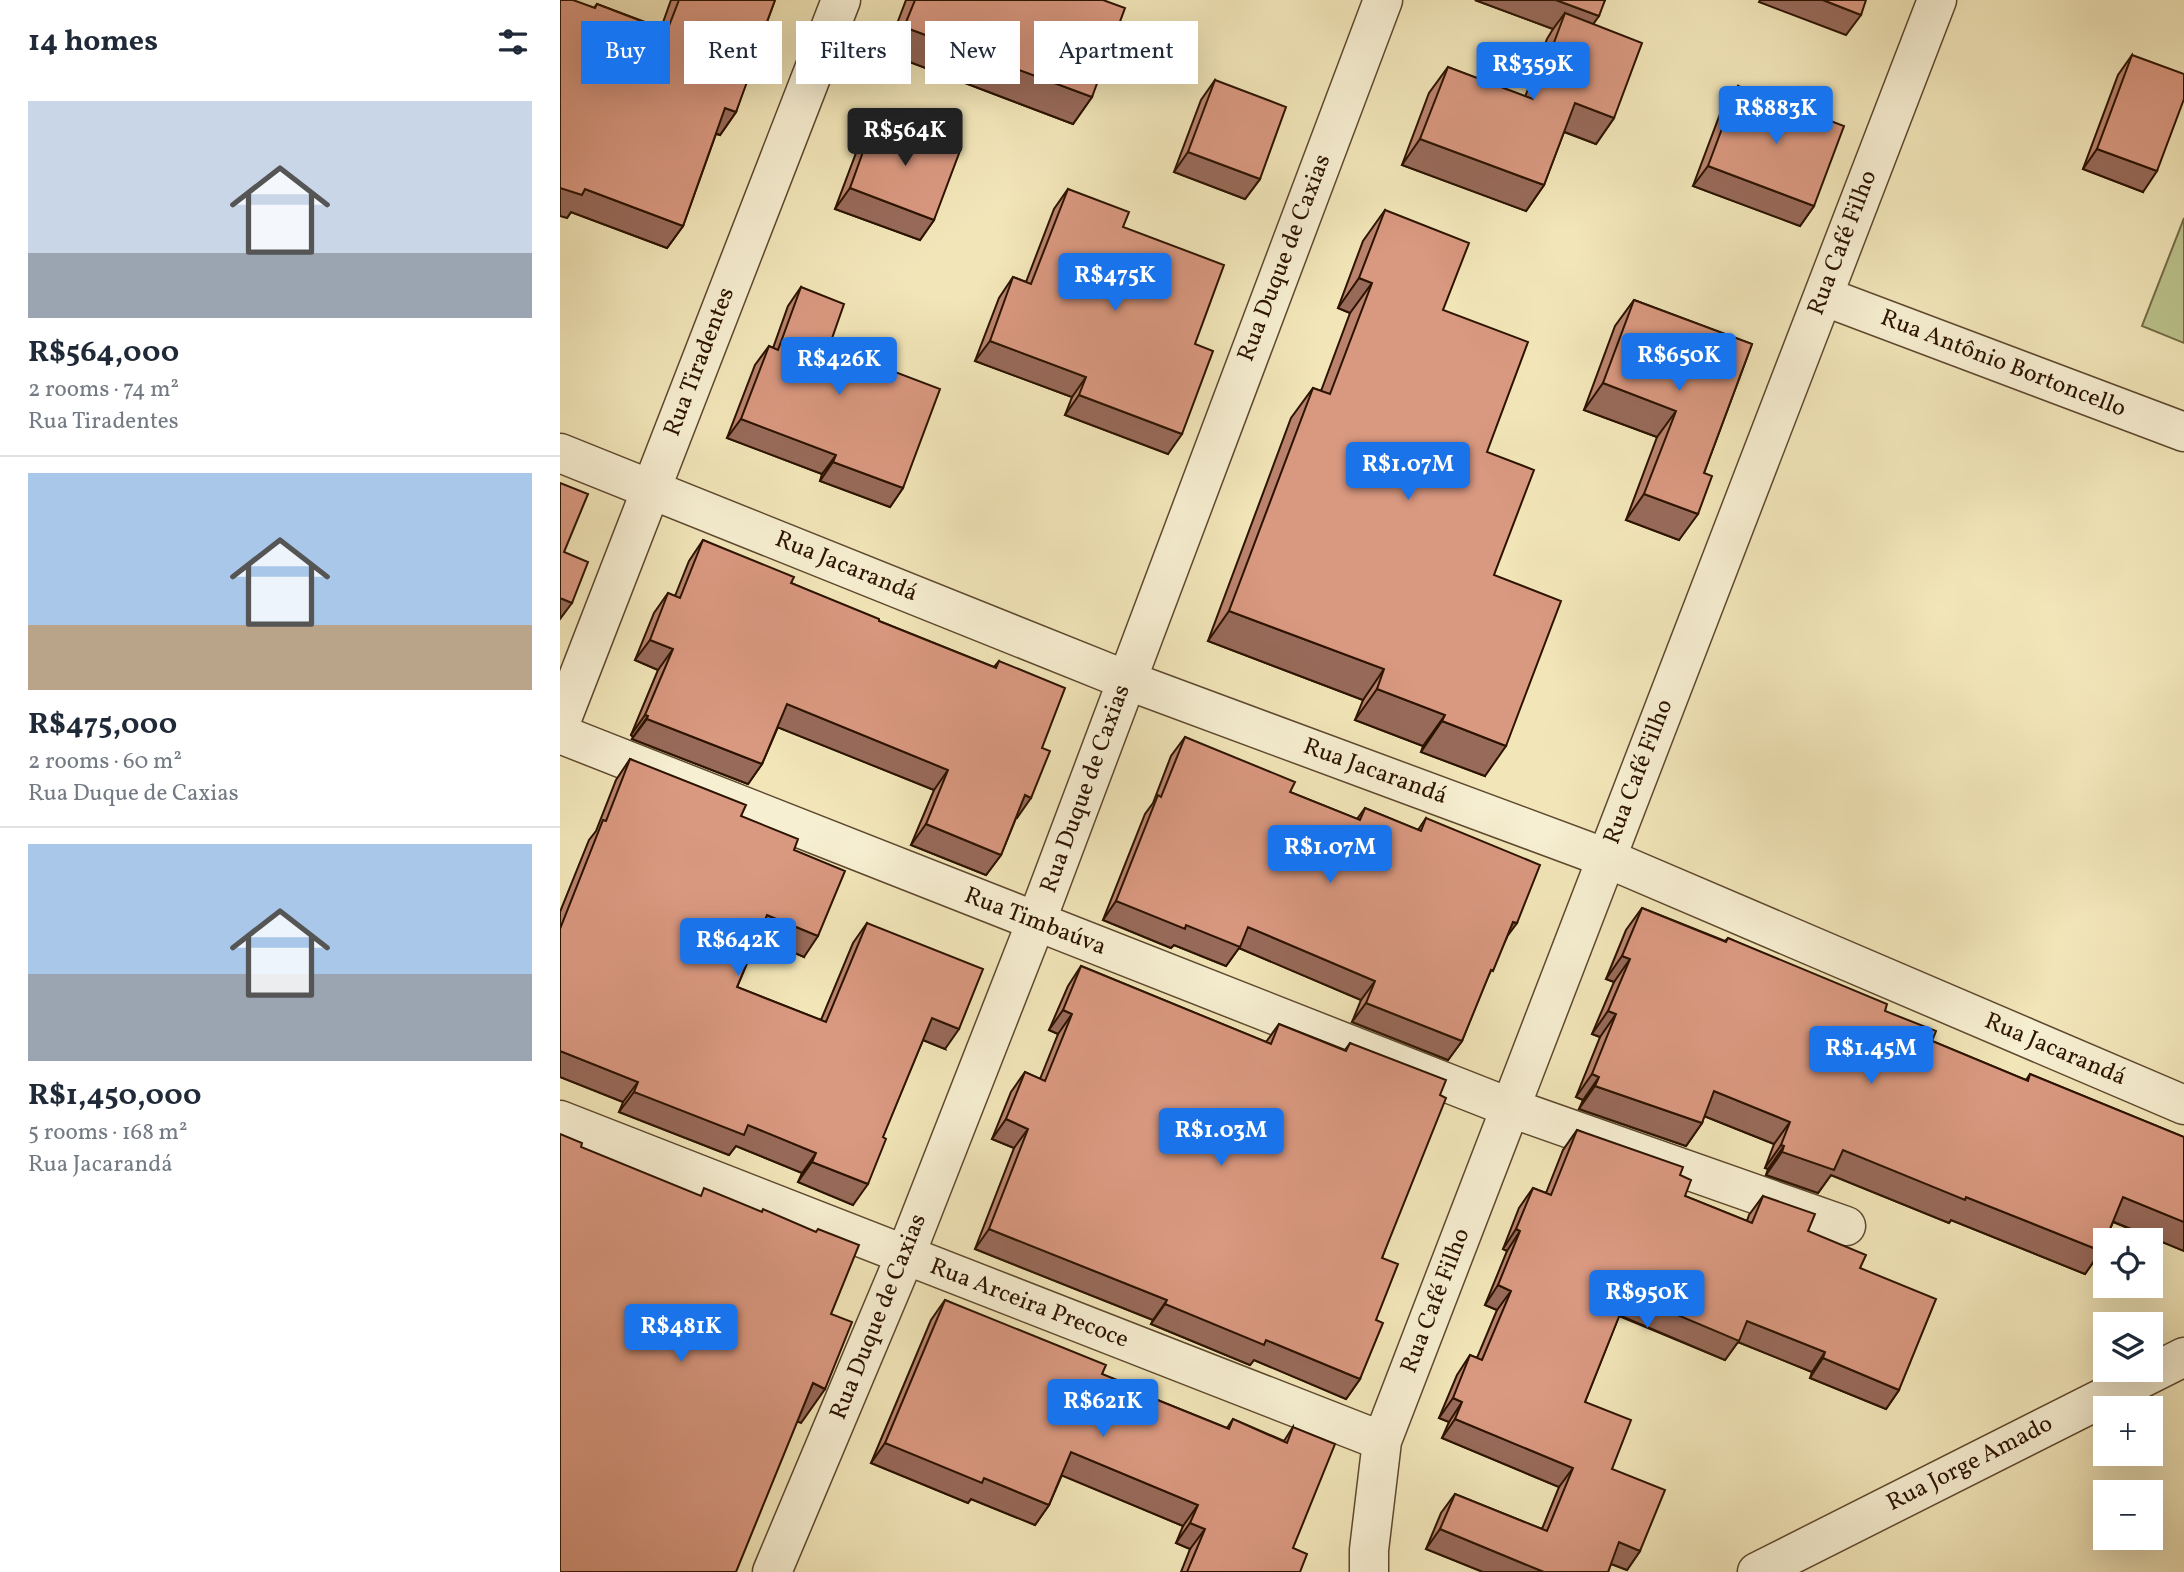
<!DOCTYPE html>
<meta charset="utf-8">
<style>
body{margin:0;font-family:Vollkorn,serif;background:#f2f2f3;color:#1f2937;height:100vh;display:flex;flex-direction:column;font-size:26px;white-space:nowrap}
*{box-sizing:border-box;margin:0}
p{font-size:23px;color:#747a83}
.icon{flex:none;width:38px;height:38px;fill:none;stroke:currentColor;stroke-width:2;stroke-linecap:round;stroke-linejoin:round}
.map{position:relative;flex:1;overflow:hidden}
.sheet{display:flex;flex-direction:column;background:#fff;width:560px}
.sheet>*{flex:none}
.hud{position:absolute;left:21px;top:21px;width:665px;height:63px;display:flex;gap:14px}
.tools{position:absolute;left:1533px;top:1228px;display:grid;gap:14px}
.tools a{display:grid;place-items:center;width:70px;height:70px;border-radius:0px;background:#fff;box-shadow:0 7px 28px #0002;font-size:35px}
.price{position:absolute;translate:-50% -60px;padding:0 16px;border-radius:7px;background:#1a73e8;color:#fff;font-size:23px;line-height:46px;filter:drop-shadow(0 2px 4px #0008)}
.price::after{content:'';position:absolute;left:50%;top:42px;width:21px;height:16px;margin-left:-10px;background:inherit;clip-path:polygon(0 0,100% 0,50% 100%)}
.price.selected{background:#222;color:#fff}
ul{padding:0;list-style:none}
li{display:grid;align-content:center;gap:14px;height:371px;padding:0 28px}
li+li{border-top:2px solid #e0e1e3}
li span{display:grid;place-items:center;height:217px;border-radius:0px;color:#555}
li>.icon{margin-inline-start:auto}
span .icon{width:126px;height:126px;fill:#fffc;stroke-width:1}
li b{font-size:30px}
h2{display:flex;justify-content:space-between;align-items:center;height:84px;padding:0 28px;font-size:30px}
.pill{padding:0 24px;border-radius:0px;background:#fff;box-shadow:0 7px 28px #0002;font-size:24px;line-height:63px}
.pill.selected{background:#1a73e8;color:#fff}
main{display:flex;flex:1;min-height:0}
.map>svg:first-child{display:block}
</style>
<main>
<section class="sheet">
<h2>14 homes<svg class="icon" aria-label="filters" viewBox="0 0 24 24"><path d="M4 7h16M4 17h16"/><circle cx="9" cy="7" r="2"/><circle cx="15" cy="17" r="2"/></svg></h2>
<ul>
<li><span style="background:linear-gradient(#c9d6e8 70%,#9aa5b1 0)"><svg class="icon" aria-label="home" viewBox="0 0 24 24"><path d="M3 11l9-7 9 7M6 9v11h12V9"/></svg></span><div><b>R$564,000</b><p>2 rooms · 74 m²</p><p>Rua Tiradentes</p></div></li>
<li><span style="background:linear-gradient(#a9c7e8 70%,#b9a48a 0)"><svg class="icon" aria-label="home" viewBox="0 0 24 24"><path d="M3 11l9-7 9 7M6 9v11h12V9"/></svg></span><div><b>R$475,000</b><p>2 rooms · 60 m²</p><p>Rua Duque de Caxias</p></div></li>
<li><span style="background:linear-gradient(#a9c7e8 60%,#9aa5b1 0)"><svg class="icon" aria-label="home" viewBox="0 0 24 24"><path d="M3 11l9-7 9 7M6 9v11h12V9"/></svg></span><div><b>R$1,450,000</b><p>5 rooms · 168 m²</p><p>Rua Jacarandá</p></div></li>
</ul>
</section>
<div class="map">
<svg width="1624" height="1572" viewBox="0 0 1624 1572">
<rect width="100%" height="100%" fill="#f2e6b9"/>
<filter id="stains"><feTurbulence type="fractalNoise" baseFrequency=".00286" numOctaves="4"/><feColorMatrix values="0 0 0 0 .2 0 0 0 0 .09 0 0 0 0 .02 0 0 0 .5 -.17"/></filter>
<radialGradient id="worn" r=".72"><stop offset=".6" stop-color="#630" stop-opacity="0"/><stop offset="1" stop-color="#630" stop-opacity=".3"/></radialGradient>
<path fill="#bcc48e" stroke="#746c47" stroke-width="2" d="M 1624,218 L 1624,343 L 1582,326 Z"/>
<g fill="none" stroke-linecap="round" stroke-linejoin="round">
<defs>
<path id="minor" d="M 1263,296 L 1624,432
M 0,453 L 566,680 L 1046,858 L 1624,1105
M 0,724 L 281,0
M 0,734 L 951,1108 L 1286,1226
M 0,1120 L 822,1441
M 212,1572 L 345,1256 L 476,922 L 823,0
M 809,1572 L 809,1550 L 822,1441 L 1377,0
M 1197,1572 L 1624,1357"/>
</defs>
<use href="#minor" stroke="#5e482e" stroke-width="41"/>
<use href="#minor" stroke="#f7efd2" stroke-width="38"/>
</g>
<path fill="#bb836e" stroke="#2c1300" stroke-width="2" d="M 111,0 L 215,0 L 193,60 L 176,112 L 160,135 L 156,134 L 123,226 L 107,248 L 11,212 L 7,218 L 34,8 L 37,4 L 101,28 Z
M 346,0 L 543,0 L 532,97 L 513,124 L 326,53 Z
M 915,0 L 1045,0 L 1033,24 L 1054,118 L 1036,144 L 1004,132 L 984,185 L 966,211 L 842,165 L 869,93 L 888,67 L 965,97 L 987,39 L 993,29 Z
M 1572,55 L 1583,192 L 1523,169 L 1558,75 Z
M 655,80 L 700,179 L 685,199 L 614,172 L 641,100 Z
M 1178,86 L 1254,206 L 1240,226 L 1133,186 L 1163,106 Z
M 316,116 L 374,220 L 360,240 L 275,209 L 302,137 Z
M 508,189 L 563,227 L 635,344 L 608,454 L 505,415 L 512,397 L 415,361 L 439,298 L 453,277 L 466,282 L 494,209 Z
M 825,210 L 883,310 L 927,452 L 934,575 L 925,776 L 861,752 L 863,746 L 795,720 L 803,700 L 648,641 L 731,418 L 753,388 L 761,391 L 790,313 L 778,308 L 803,241 Z
M 241,287 L 269,347 L 343,488 L 330,507 L 260,481 L 262,474 L 167,438 L 195,365 L 209,346 L 213,348 L 228,306 Z
M 1074,300 L 1192,344 L 1119,540 L 1066,520 L 1097,437 L 1024,410 L 1055,326 Z
M 143,540 L 231,583 L 319,621 L 434,667 L 439,661 L 482,748 L 457,818 L 456,818 L 441,855 L 426,875 L 351,845 L 374,790 L 218,727 L 202,764 L 188,784 L 72,739 L 73,737 L 71,735 L 98,670 L 75,660 L 94,613 L 108,593 L 115,596 L 129,561 Z
M 625,737 L 730,792 L 797,819 L 805,808 L 858,830 L 866,818 L 947,937 L 926,981 L 902,1041 L 888,1060 L 792,1022 L 801,1000 L 679,948 L 666,966 L 614,945 L 611,948 L 543,920 L 585,814 L 593,803 L 611,756 Z
M 70,759 L 181,816 L 234,850 L 244,957 L 198,937 L 177,987 L 261,1020 L 293,943 L 307,923 L 385,1049 L 363,1040 L 293,1205 L 238,1182 L 242,1173 L 176,1146 L 169,1155 L 59,1112 L 63,1102 L 0,1077 L 0,912 L 29,840 L 36,831 L 56,780 Z
M 1082,908 L 1165,941 L 1168,938 L 1325,1011 L 1372,1041 L 1466,1080 L 1470,1074 L 1624,1137 L 1624,1251 L 1553,1222 L 1541,1251 L 1525,1274 L 1391,1220 L 1389,1223 L 1271,1175 L 1258,1193 L 1206,1175 L 1208,1169 L 1205,1168 L 1214,1144 L 1144,1116 L 1142,1123 L 1126,1146 L 1019,1109 L 1023,1100 L 1016,1097 L 1040,1037 L 1032,1034 L 1054,982 L 1046,979 L 1066,930 Z
M 521,966 L 706,1042 L 719,1024 L 785,1050 L 790,1043 L 880,1095 L 822,1258 L 816,1320 L 800,1379 L 786,1399 L 694,1360 L 690,1365 L 591,1324 L 593,1320 L 415,1249 L 454,1148 L 432,1139 L 451,1092 L 465,1072 L 480,1079 L 498,1034 L 489,1030 L 508,986 Z
M 1017,1130 L 1120,1175 L 1125,1196 L 1187,1221 L 1189,1215 L 1203,1196 L 1248,1231 L 1300,1268 L 1339,1390 L 1326,1409 L 1250,1378 L 1252,1372 L 1178,1342 L 1165,1360 L 1059,1316 L 1025,1402 L 1052,1469 L 1080,1551 L 1067,1570 L 1051,1564 L 1048,1572 L 923,1572 L 866,1549 L 881,1513 L 895,1494 L 982,1529 L 999,1487 L 882,1438 L 889,1422 L 879,1418 L 897,1375 L 910,1355 L 917,1358 L 937,1310 L 925,1305 L 947,1251 L 943,1249 L 959,1208 L 973,1188 L 986,1193 L 1003,1150 Z
M 385,1300 L 590,1397 L 667,1428 L 673,1419 L 724,1441 L 733,1427 L 733,1548 L 740,1572 L 621,1572 L 630,1549 L 616,1543 L 623,1526 L 502,1475 L 489,1505 L 475,1525 L 411,1499 L 408,1503 L 311,1463 L 371,1320 Z"/>
<path fill="#986a5a" stroke="#2c1300" stroke-width="2" d="M 915,0 L 996,0 L 1039,16 L 1022,40 L 1005,13 L 993,29 Z
M 1200,0 L 1263,0 L 1301,15 L 1286,35 L 1199,2 Z
M 344,27 L 532,97 L 513,124 L 326,53 Z
M 1015,103 L 1054,118 L 1036,144 L 997,129 Z
M 165,108 L 176,112 L 160,135 L 150,131 Z
M 860,139 L 984,185 L 966,211 L 842,165 Z
M 1537,149 L 1597,171 L 1583,192 L 1523,169 Z
M 628,152 L 700,179 L 685,199 L 614,172 Z
M 1148,166 L 1254,206 L 1240,226 L 1133,186 Z
M 0,187 L 25,189 L 123,226 L 107,248 L 11,212 L 7,218 L 0,216 Z
M 290,188 L 374,220 L 360,240 L 275,209 Z
M 799,278 L 812,283 L 790,313 L 778,308 Z
M 430,341 L 526,377 L 512,397 L 415,361 Z
M 1043,383 L 1116,411 L 1097,437 L 1024,410 Z
M 519,395 L 622,434 L 608,454 L 505,415 Z
M 181,419 L 276,455 L 262,474 L 167,438 Z
M 273,462 L 343,488 L 330,507 L 260,481 Z
M 1084,494 L 1138,514 L 1119,540 L 1066,520 Z
M 0,598 L 12,603 L 0,619 Z
M 669,611 L 824,669 L 803,700 L 648,641 Z
M 90,640 L 113,649 L 98,670 L 75,660 Z
M 817,689 L 885,715 L 863,746 L 795,720 Z
M 227,704 L 388,770 L 374,790 L 212,725 Z
M 85,715 L 88,716 L 73,737 L 71,735 Z
M 87,719 L 202,764 L 188,784 L 72,739 Z
M 882,721 L 946,746 L 925,776 L 861,752 Z
M 465,795 L 471,798 L 457,818 L 450,815 Z
M 366,824 L 441,855 L 426,875 L 351,845 Z
M 556,901 L 626,925 L 688,927 L 815,981 L 801,1000 L 679,948 L 666,966 L 614,945 L 611,948 L 543,920 Z
M 207,915 L 258,936 L 244,957 L 193,935 Z
M 953,922 L 957,923 L 943,942 Z
M 1062,956 L 1070,959 L 1054,982 L 1046,979 Z
M 806,1003 L 902,1041 L 888,1060 L 792,1022 Z
M 503,1010 L 512,1014 L 498,1034 L 489,1030 Z
M 1048,1011 L 1056,1014 L 1040,1037 L 1032,1034 Z
M 372,1018 L 399,1029 L 385,1049 L 358,1038 Z
M 0,1051 L 78,1082 L 63,1102 L 0,1077 Z
M 1032,1074 L 1039,1077 L 1023,1100 L 1016,1097 Z
M 1035,1086 L 1142,1123 L 1126,1146 L 1019,1109 Z
M 1154,1091 L 1230,1122 L 1214,1144 L 1139,1114 Z
M 74,1092 L 188,1125 L 256,1153 L 242,1173 L 176,1146 L 169,1155 L 59,1112 Z
M 446,1119 L 468,1129 L 454,1148 L 432,1139 Z
M 1221,1145 L 1224,1146 L 1208,1169 L 1205,1168 Z
M 1283,1150 L 1406,1197 L 1541,1251 L 1525,1274 L 1391,1220 L 1389,1223 L 1271,1175 L 1258,1193 L 1206,1175 L 1222,1152 Z
M 252,1162 L 308,1184 L 293,1205 L 238,1182 Z
M 1563,1197 L 1624,1222 L 1624,1251 L 1547,1219 Z
M 429,1229 L 607,1300 L 593,1320 L 415,1249 Z
M 956,1229 L 960,1231 L 947,1251 L 943,1249 Z
M 938,1285 L 951,1291 L 937,1310 L 925,1305 Z
M 1068,1294 L 1187,1321 L 1265,1352 L 1252,1372 L 1178,1342 L 1165,1360 L 1054,1313 Z
M 605,1304 L 706,1340 L 800,1379 L 786,1399 L 694,1360 L 690,1365 L 591,1324 Z
M 1263,1358 L 1339,1390 L 1326,1409 L 1250,1378 Z
M 253,1383 L 265,1389 L 241,1423 L 229,1418 Z
M 893,1398 L 902,1402 L 889,1422 L 879,1418 Z
M 895,1419 L 1013,1468 L 999,1487 L 882,1438 Z
M 325,1443 L 424,1478 L 489,1505 L 475,1525 L 411,1499 L 408,1503 L 311,1463 Z
M 511,1452 L 638,1505 L 623,1526 L 496,1473 Z
M 630,1523 L 645,1529 L 630,1549 L 616,1543 Z
M 880,1529 L 984,1572 L 923,1572 L 866,1549 Z
M 1059,1542 L 1080,1551 L 1067,1570 L 1046,1562 Z"/>
<path fill="#d99880" stroke="#2c1300" stroke-width="2" d="M 0,0 L 13,0 L 35,8 L 37,4 L 107,31 L 119,0 L 215,0 L 193,60 L 195,60 L 176,112 L 165,108 L 123,226 L 25,189 L 22,195 L 0,188 Z
M 355,0 L 543,0 L 565,8 L 532,97 L 344,27 Z
M 996,0 L 1045,0 L 1039,16 Z
M 1263,0 L 1306,0 L 1301,15 Z
M 1005,13 L 1082,43 L 1054,118 L 1015,103 L 984,185 L 860,139 L 888,67 L 973,99 Z
M 1572,55 L 1624,74 L 1624,99 L 1597,171 L 1537,149 Z
M 655,80 L 726,107 L 700,179 L 628,152 Z
M 1178,86 L 1284,126 L 1254,206 L 1148,166 Z
M 316,116 L 401,148 L 374,220 L 290,188 Z
M 508,189 L 569,212 L 563,227 L 664,265 L 635,344 L 653,351 L 622,434 L 519,395 L 526,377 L 430,341 L 453,277 L 471,284 Z
M 825,210 L 909,243 L 883,310 L 968,342 L 927,452 L 974,470 L 934,575 L 1001,601 L 946,746 L 882,721 L 885,715 L 817,689 L 824,669 L 669,611 L 753,388 L 770,394 L 812,283 L 799,278 Z
M 241,287 L 284,304 L 269,347 L 380,389 L 343,488 L 273,462 L 276,455 L 181,419 L 209,346 L 218,350 Z
M 1074,300 L 1192,344 L 1144,473 L 1152,476 L 1138,514 L 1084,494 L 1116,411 L 1043,383 Z
M 0,483 L 28,494 L 4,552 L 28,562 L 12,603 L 0,598 Z
M 143,540 L 234,577 L 231,583 L 319,619 L 319,621 L 436,668 L 439,661 L 505,688 L 482,748 L 490,751 L 471,798 L 465,795 L 441,855 L 366,824 L 388,770 L 227,704 L 202,764 L 87,719 L 88,716 L 85,715 L 113,649 L 90,640 L 108,593 L 120,598 Z
M 625,737 L 735,782 L 730,792 L 800,820 L 805,808 L 861,831 L 866,818 L 980,865 L 957,923 L 953,922 L 933,971 L 931,970 L 902,1041 L 806,1003 L 815,981 L 688,927 L 680,947 L 626,925 L 625,929 L 556,901 L 598,795 L 601,797 Z
M 70,759 L 186,805 L 181,816 L 238,839 L 234,850 L 285,871 L 258,936 L 207,915 L 177,987 L 266,1022 L 307,923 L 423,969 L 399,1029 L 372,1018 L 323,1137 L 326,1139 L 308,1184 L 252,1162 L 256,1153 L 188,1125 L 184,1135 L 74,1092 L 78,1082 L 0,1051 L 0,929 L 43,820 L 46,821 Z
M 1082,908 L 1166,942 L 1168,938 L 1327,1004 L 1325,1011 L 1376,1031 L 1372,1041 L 1468,1081 L 1470,1074 L 1624,1137 L 1624,1222 L 1563,1197 L 1541,1251 L 1406,1197 L 1405,1200 L 1283,1150 L 1274,1170 L 1222,1152 L 1224,1146 L 1221,1145 L 1230,1122 L 1154,1091 L 1142,1123 L 1035,1086 L 1039,1077 L 1032,1074 L 1056,1014 L 1048,1011 L 1070,959 L 1062,956 Z
M 521,966 L 711,1044 L 719,1024 L 786,1051 L 790,1043 L 886,1080 L 880,1095 L 886,1098 L 822,1258 L 838,1264 L 816,1320 L 823,1323 L 800,1379 L 706,1340 L 704,1345 L 605,1304 L 607,1300 L 429,1229 L 468,1129 L 446,1119 L 465,1072 L 485,1081 L 512,1014 L 503,1010 Z
M 1017,1130 L 1123,1167 L 1120,1175 L 1131,1180 L 1125,1196 L 1192,1223 L 1203,1196 L 1255,1214 L 1248,1231 L 1306,1255 L 1300,1268 L 1376,1299 L 1339,1390 L 1263,1358 L 1265,1352 L 1187,1321 L 1179,1341 L 1068,1294 L 1025,1402 L 1071,1420 L 1052,1469 L 1105,1490 L 1080,1551 L 1059,1542 L 1048,1572 L 984,1572 L 880,1529 L 895,1494 L 987,1531 L 1013,1468 L 895,1419 L 902,1402 L 893,1398 L 910,1355 L 922,1360 L 951,1291 L 938,1285 L 960,1231 L 956,1229 L 973,1188 L 991,1195 Z
M 0,1134 L 22,1143 L 21,1147 L 141,1196 L 144,1188 L 202,1212 L 203,1209 L 256,1232 L 258,1229 L 299,1245 L 271,1314 L 292,1322 L 265,1389 L 253,1383 L 176,1572 L 0,1572 Z
M 385,1300 L 546,1365 L 542,1374 L 592,1394 L 590,1397 L 669,1429 L 673,1419 L 727,1443 L 733,1427 L 775,1444 L 733,1548 L 747,1554 L 740,1572 L 627,1572 L 645,1529 L 630,1523 L 638,1505 L 511,1452 L 489,1505 L 424,1478 L 422,1483 L 325,1443 Z"/>
<g text-anchor="middle" dominant-baseline="central" stroke-width="5" stroke-linejoin="round" paint-order="stroke">
<g font-size="24" fill="#2c1300" stroke="#f7efd2">
<text transform="translate(1283 243) rotate(-69)">Rua Café Filho</text>
<text transform="translate(725 258) rotate(-69)">Rua Duque de Caxias</text>
<text transform="translate(140 362) rotate(-69)">Rua Tiradentes</text>
<text transform="translate(1443 364) rotate(21)">Rua Antônio Bortoncello</text>
<text transform="translate(286 567) rotate(22)">Rua Jacarandá</text>
<text transform="translate(815 772) rotate(20)">Rua Jacarandá</text>
<text transform="translate(1079 772) rotate(-69)">Rua Café Filho</text>
<text transform="translate(526 789) rotate(-70)">Rua Duque de Caxias</text>
<text transform="translate(475 922) rotate(21)">Rua Timbaúva</text>
<text transform="translate(1495 1050) rotate(23)">Rua Jacarandá</text>
<text transform="translate(876 1301) rotate(-69)">Rua Café Filho</text>
<text transform="translate(469 1304) rotate(21)">Rua Arceira Precoce</text>
<text transform="translate(319 1317) rotate(-68)">Rua Duque de Caxias</text>
<text transform="translate(1410 1464) rotate(-27)">Rua Jorge Amado</text>
</g>
</g>
<rect width="100%" height="100%" filter="url(#stains)"/>
<rect width="100%" height="100%" fill="url(#worn)"/>
</svg>
<div class="tools">
<a><svg class="icon" aria-label="locate" viewBox="0 0 24 24"><circle cx="12" cy="12" r="6"/><path d="M12 2v4M12 18v4M2 12h4M18 12h4"/></svg></a>
<a><svg class="icon" aria-label="layers" viewBox="0 0 24 24"><path d="M12 4l9 5-9 5-9-5zM3 14l9 5 9-5"/></svg></a>
<a>+</a>
<a>−</a>
</div>
<b class="price" style="left:973px;top:102px">R$359K</b>
<b class="price" style="left:1216px;top:146px">R$883K</b>
<b class="price selected" style="left:345px;top:168px">R$564K</b>
<b class="price" style="left:555px;top:313px">R$475K</b>
<b class="price" style="left:1119px;top:393px">R$650K</b>
<b class="price" style="left:279px;top:397px">R$426K</b>
<b class="price" style="left:848px;top:502px">R$1.07M</b>
<b class="price" style="left:770px;top:885px">R$1.07M</b>
<b class="price" style="left:178px;top:978px">R$642K</b>
<b class="price" style="left:1311px;top:1086px">R$1.45M</b>
<b class="price" style="left:661px;top:1168px">R$1.03M</b>
<b class="price" style="left:1087px;top:1330px">R$950K</b>
<b class="price" style="left:121px;top:1364px">R$481K</b>
<b class="price" style="left:543px;top:1439px">R$621K</b>
<div class="hud">
<a class="pill selected">Buy</a>
<a class="pill">Rent</a>
<a class="pill">Filters</a>
<a class="pill">New</a>
<a class="pill">Apartment</a>
</div>
</div>
</main>
